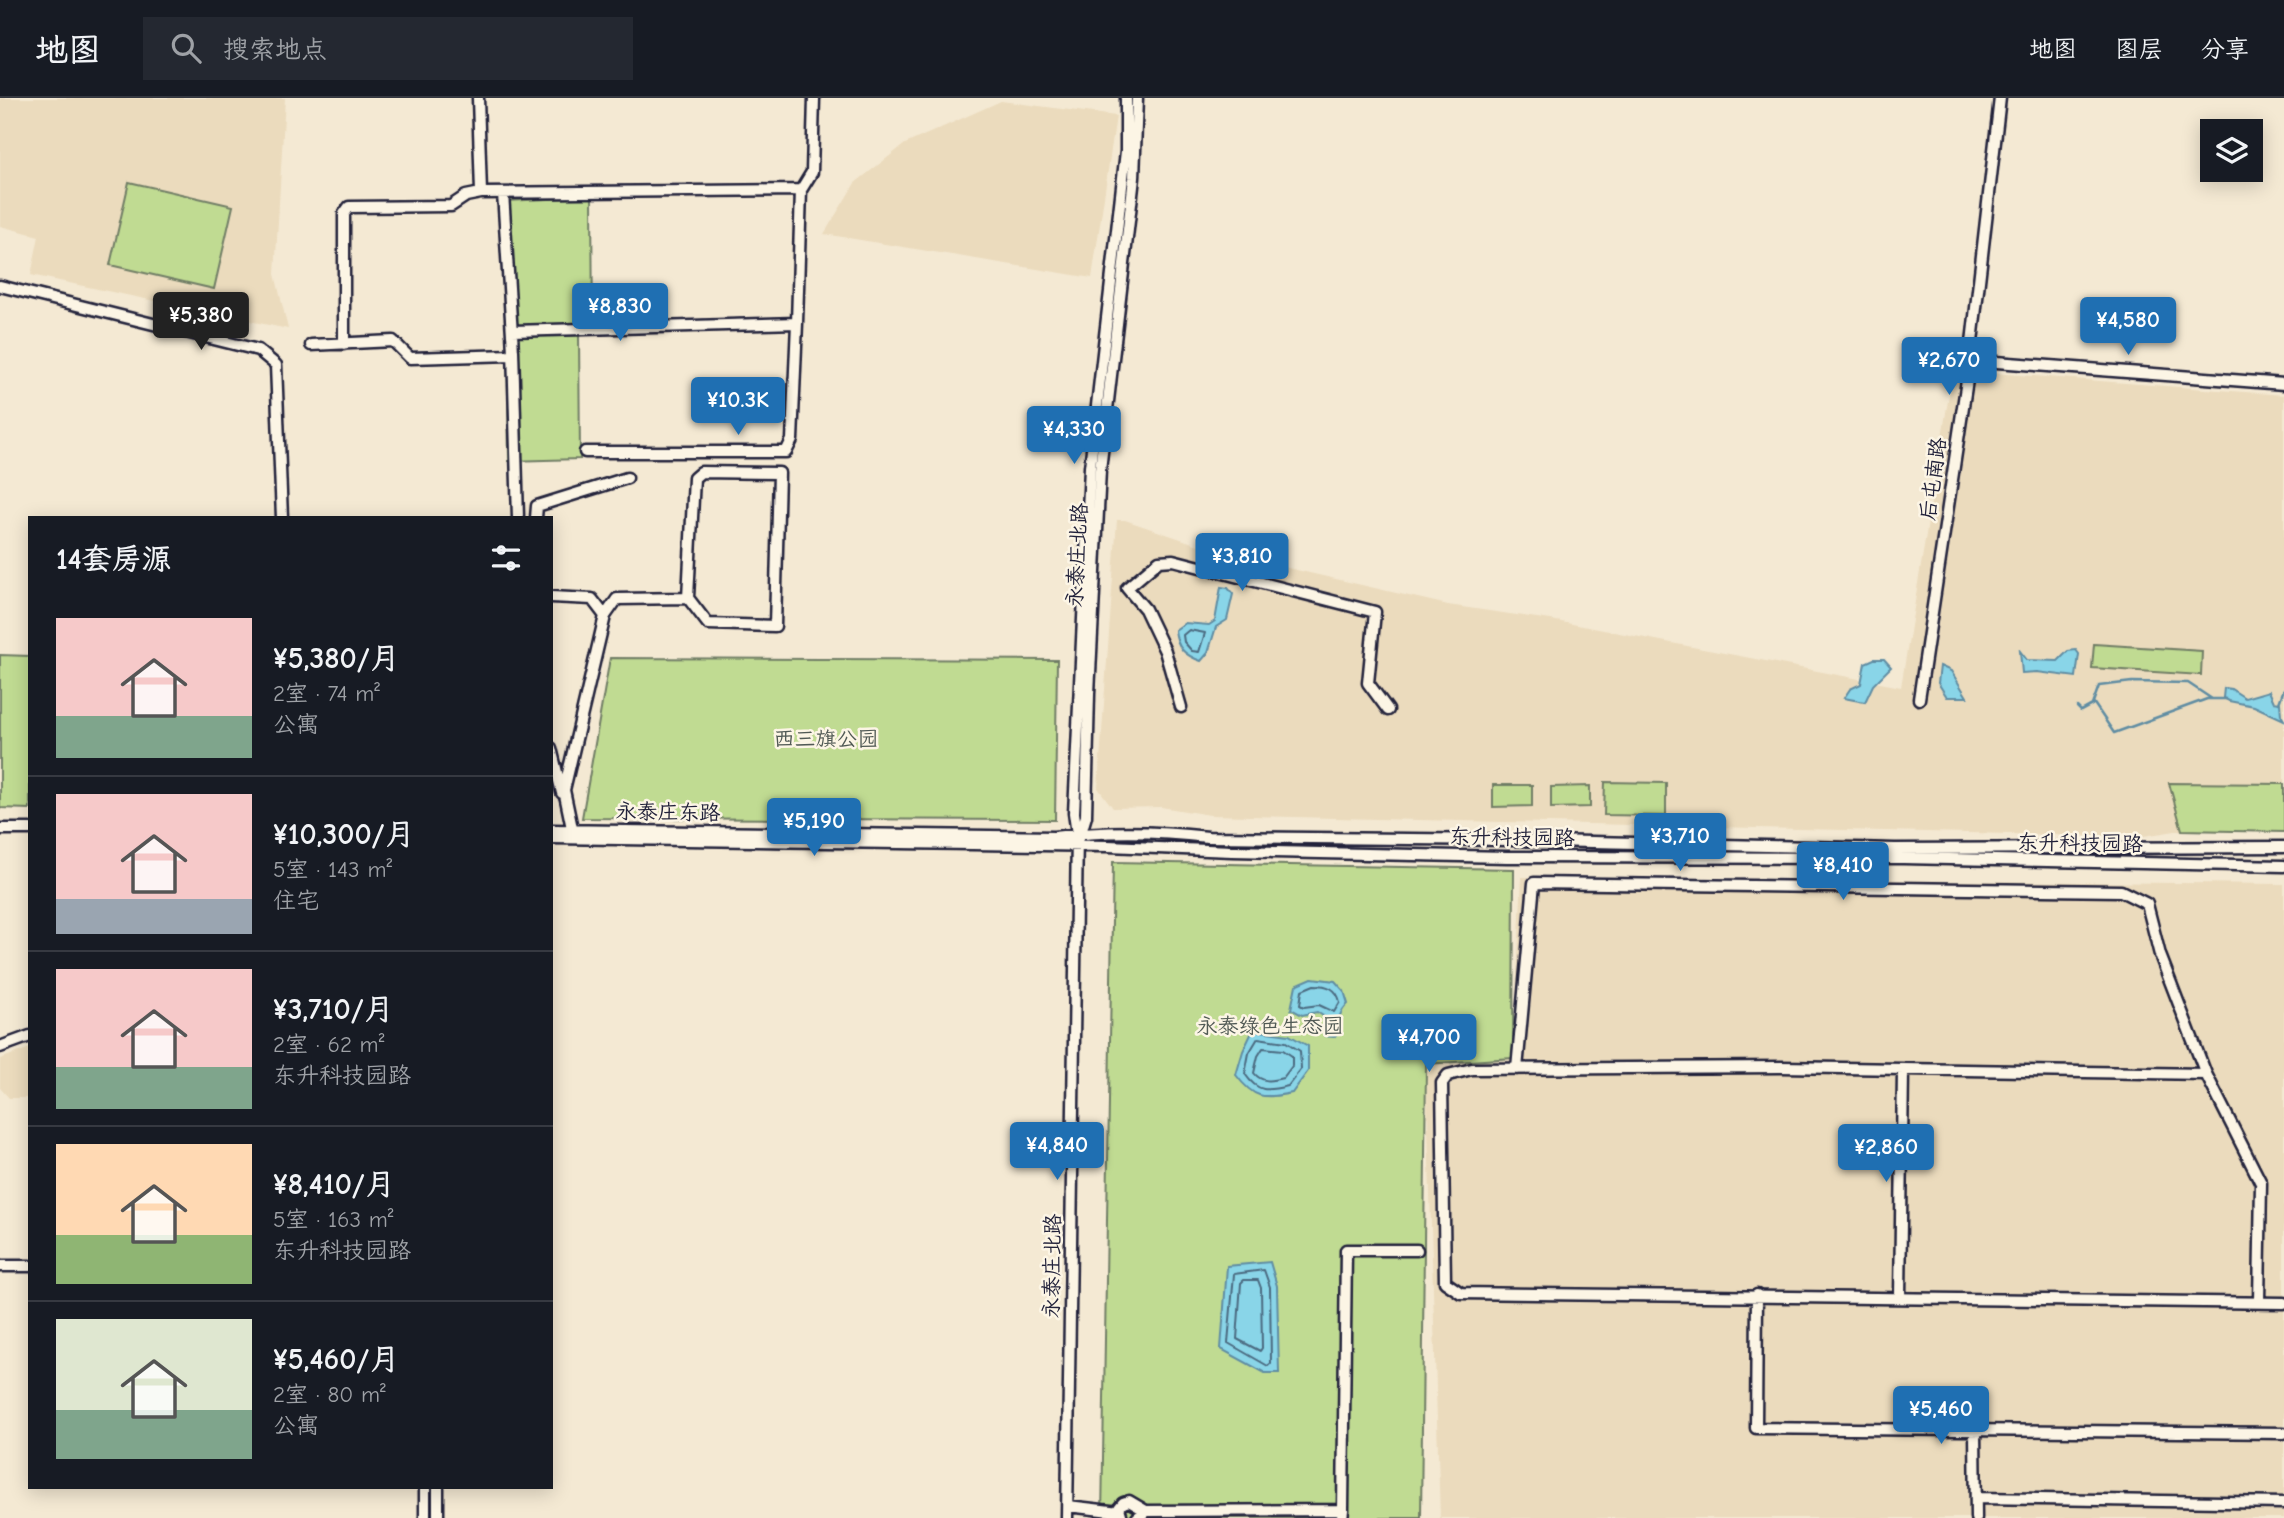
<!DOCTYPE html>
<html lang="zh">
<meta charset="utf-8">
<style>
body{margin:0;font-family:"Comic Neue","LXGW WenKai TC",sans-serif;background:#242831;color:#f1f3f6;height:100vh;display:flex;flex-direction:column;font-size:26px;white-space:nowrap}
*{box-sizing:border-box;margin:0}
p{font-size:23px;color:#9ea1a6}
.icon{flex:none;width:38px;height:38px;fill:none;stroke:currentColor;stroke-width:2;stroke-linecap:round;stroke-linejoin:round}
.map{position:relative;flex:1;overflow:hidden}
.drawer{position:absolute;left:28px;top:418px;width:525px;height:973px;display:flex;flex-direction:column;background:#171b24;border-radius:0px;box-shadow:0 4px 18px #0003}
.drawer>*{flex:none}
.tools{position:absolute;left:2200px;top:21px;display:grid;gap:14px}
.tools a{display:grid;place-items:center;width:63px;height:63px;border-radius:0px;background:#171b24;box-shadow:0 4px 18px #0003;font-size:35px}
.price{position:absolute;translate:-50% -60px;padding:0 16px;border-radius:7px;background:#1f6fb2;color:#fff;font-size:23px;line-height:46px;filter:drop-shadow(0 2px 4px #0008)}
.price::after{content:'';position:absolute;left:50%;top:42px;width:21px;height:16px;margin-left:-10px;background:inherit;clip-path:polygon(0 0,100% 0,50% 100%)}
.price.current{background:#222;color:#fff}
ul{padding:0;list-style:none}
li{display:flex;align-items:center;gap:21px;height:175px;padding:0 28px}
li+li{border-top:2px solid #363941}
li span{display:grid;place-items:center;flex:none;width:196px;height:140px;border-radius:0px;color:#555}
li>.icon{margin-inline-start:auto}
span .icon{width:84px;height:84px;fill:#fffc;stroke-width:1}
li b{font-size:30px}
h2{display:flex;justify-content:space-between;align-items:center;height:84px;padding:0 28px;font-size:30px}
header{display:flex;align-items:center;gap:42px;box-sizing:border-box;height:98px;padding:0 35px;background:#171b24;border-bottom:2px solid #363941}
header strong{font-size:33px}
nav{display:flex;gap:38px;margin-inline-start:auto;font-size:24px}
.search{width:490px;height:63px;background:#242831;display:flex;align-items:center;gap:18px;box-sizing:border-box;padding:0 24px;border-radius:0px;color:#9ea1a6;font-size:26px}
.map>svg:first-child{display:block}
</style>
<header>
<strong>地图</strong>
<div class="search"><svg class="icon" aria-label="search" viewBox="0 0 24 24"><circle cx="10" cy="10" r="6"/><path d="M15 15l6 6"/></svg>搜索地点</div>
<nav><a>地图</a><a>图层</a><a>分享</a></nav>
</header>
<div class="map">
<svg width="2284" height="1420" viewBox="0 0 2284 1420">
<rect width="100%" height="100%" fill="#f4e9d3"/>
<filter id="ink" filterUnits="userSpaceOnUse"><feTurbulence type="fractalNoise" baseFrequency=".0143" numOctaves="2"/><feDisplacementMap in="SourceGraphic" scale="14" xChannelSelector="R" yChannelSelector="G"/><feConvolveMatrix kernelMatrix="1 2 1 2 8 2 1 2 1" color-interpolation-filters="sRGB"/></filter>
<g filter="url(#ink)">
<path fill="#ebdbbd" d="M 0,0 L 285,0 L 275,176 L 288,231 L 31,177 L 39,138 L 0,128 Z
M 1001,3 L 1116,18 L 1092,180 L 824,136 L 855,85 L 905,46 Z
M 1953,272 L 2284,297 L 2284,686 L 2169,685 L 2182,732 L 2137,739 L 1210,717 L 1161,709 L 1113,710 L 1098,690 L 1117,422 L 1125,422 L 1219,454 L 1448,507 L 1551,522 L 1901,589 Z
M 1522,779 L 2284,786 L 2284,1420 L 1440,1420 L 1426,965 L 1513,959 Z
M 30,950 L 30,1000 L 9,1000 L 0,990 L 0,961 Z"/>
<path fill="#c0db92" stroke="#717e66" stroke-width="2" d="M 129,84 L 233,108 L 214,191 L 110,167 Z
M 592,99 L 593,235 L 579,236 L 580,361 L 509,363 L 505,103 Z
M 2094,546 L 2202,553 L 2201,577 L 2092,570 Z
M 0,557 L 30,558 L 30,711 L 0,710 Z
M 610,560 L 1057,562 L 1055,722 L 582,720 Z
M 1605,684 L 1666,685 L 1666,718 L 1604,717 Z
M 2169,685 L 2284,686 L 2284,734 L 2182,732 Z
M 1493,687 L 1532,687 L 1532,708 L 1493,709 Z
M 1590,688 L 1590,709 L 1551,710 L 1551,689 Z
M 1113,764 L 1514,771 L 1513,960 L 1426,966 L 1421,1420 L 1102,1420 Z"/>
<path fill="#89d5e8" stroke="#608da3" stroke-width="2" d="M 1221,489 L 1228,490 L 1233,496 L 1227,522 L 1216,529 L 1208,555 L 1201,563 C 1184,557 1177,550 1175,532 L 1185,525 L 1209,527 L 1215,523 Z
M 2076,552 L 2079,556 L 2076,579 L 2037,574 L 2022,575 L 2020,553 L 2027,562 L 2058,563 L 2068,553 Z
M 1874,561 L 1884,561 L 1891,569 L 1873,587 L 1865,604 L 1844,600 L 1850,591 L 1861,586 L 1865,565 Z
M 1940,568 L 1951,573 L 1967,599 L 1947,599 L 1938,585 Z
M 2224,590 L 2231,591 L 2245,600 L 2269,593 L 2274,604 L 2280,605 L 2281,617 L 2284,622 L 2254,608 L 2229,603 L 2223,600 Z
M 1312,880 L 1335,883 L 1344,893 L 1348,906 C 1339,914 1338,922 1339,934 L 1334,939 L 1325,938 L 1321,930 L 1329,922 L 1317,914 L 1302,917 L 1291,911 L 1296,887 Z
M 1253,932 L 1289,937 L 1308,948 L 1308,973 L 1292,995 C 1263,1001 1254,1001 1236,977 L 1243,953 Z
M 1270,1164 L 1277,1188 L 1279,1275 L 1265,1275 L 1221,1251 L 1227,1168 Z"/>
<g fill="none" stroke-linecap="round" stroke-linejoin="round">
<path stroke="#4b6a80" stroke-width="2" d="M 1189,532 L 1205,535 L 1199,554 L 1192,553 L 1184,544 L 1183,537 Z
M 1314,887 C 1327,887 1337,890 1340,904 L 1334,914 L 1319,907 L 1304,909 L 1300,907 L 1302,892 Z
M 1258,940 L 1286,944 L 1300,953 L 1301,971 L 1288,988 C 1267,993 1258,995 1245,976 L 1249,955 Z
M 1263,950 L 1283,952 L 1292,958 L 1292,968 L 1283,980 C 1271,983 1262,985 1254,975 L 1258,958 Z
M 1264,1172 L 1270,1189 L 1271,1265 L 1268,1268 L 1228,1245 L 1234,1176 Z
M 1244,1182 L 1258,1182 L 1261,1190 L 1262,1250 L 1260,1253 L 1237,1241 L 1241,1185 Z"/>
<path stroke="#608da3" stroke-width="2.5" d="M 2093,604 L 2114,635 L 2207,601 L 2226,601
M 2279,605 L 2284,591
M 2077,609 L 2081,613 L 2092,607 L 2099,588 L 2132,584 L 2188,585 L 2212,601"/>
<defs>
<path id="minor" d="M 478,0 L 481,95
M 503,95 L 512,237
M 0,188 L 258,252 L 276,267 L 282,420
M 344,246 L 344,116 L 349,109 L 451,108 L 466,98 L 481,95 L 801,92 L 812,74 L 814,0
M 311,247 L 393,243 L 410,260 L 513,257 L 512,233 L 797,225 L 801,92
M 513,252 L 518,420
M 1970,262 L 2284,286
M 585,354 L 786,354 L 792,342 L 797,225
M 536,420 L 537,408 L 627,380
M 551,499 L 592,501 L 605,518 L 564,692 L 573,735
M 605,518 L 617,501 L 688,500 L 694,380 L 701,374 L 779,375 L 775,528 L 708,526 L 688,500
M 1919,601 L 1970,262 L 2000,0
M 1181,609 L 1165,553 L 1145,511 L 1127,490 L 1159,463 L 1173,462 L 1375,514 L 1368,585 L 1388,612
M 551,650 L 562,695
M 0,731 L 30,731
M 551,732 L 1054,739 C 1107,732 1156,733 1208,739 L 1509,742 L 1895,751 L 2284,749
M 1080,738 L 1086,718 L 1089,596 L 1100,372 L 1134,80 L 1137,0
M 551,740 L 1108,748 L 1232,753 L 1507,759 L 1903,760 L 2284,768
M 0,949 L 30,938
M 1517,971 L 1534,785 L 2121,793 L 2147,806 L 2160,857 L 2206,976
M 0,1168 L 30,1168
M 1757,1197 L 1756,1330 L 2284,1335
M 1900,1199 L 1903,973
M 2259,1204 L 2261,1085 L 2206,976 L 1781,969 L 1472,971 L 1448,977 L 1442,985 L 1445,1184 L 1461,1195 L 2284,1205
M 1975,1333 L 1976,1420
M 1977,1400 L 2284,1405
M 1068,1408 L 1119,1414
M 1343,1412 L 1346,1152 L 1417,1152
M 1146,1413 L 1343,1412 L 1342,1420
M 425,1420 L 425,1390
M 438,1420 L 438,1390
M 1067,1420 L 1077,736 L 1074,715 L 1090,369 L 1126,53 L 1126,0
M 1122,1420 L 1119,1410 L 1123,1405 L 1129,1403 L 1146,1413 L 1137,1420"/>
</defs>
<use href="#minor" stroke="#22223b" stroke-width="15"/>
<use href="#minor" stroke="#fcf5e5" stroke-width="10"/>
</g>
</g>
<g text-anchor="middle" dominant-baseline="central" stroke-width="5" stroke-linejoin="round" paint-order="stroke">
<g font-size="21" fill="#22223b" stroke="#fcf5e5">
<text transform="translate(1933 381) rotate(-82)">后屯南路</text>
<text transform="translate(1077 457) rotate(-87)">永泰庄北路</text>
<text transform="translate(668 714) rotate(1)">永泰庄东路</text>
<text transform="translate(1512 739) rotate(1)">东升科技园路</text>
<text transform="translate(2080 745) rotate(1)">东升科技园路</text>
<text transform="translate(1052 1168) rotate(-89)">永泰庄北路</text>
</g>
<g font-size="21" fill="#515a55" stroke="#fcf5e5">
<text x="826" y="641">西三旗公园</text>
<text x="1270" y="928">永泰绿色生态园</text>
</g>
</g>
</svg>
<div class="tools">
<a><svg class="icon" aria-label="layers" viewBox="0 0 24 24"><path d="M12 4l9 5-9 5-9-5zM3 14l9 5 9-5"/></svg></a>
</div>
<b class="price" style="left:620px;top:245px">¥8,830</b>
<b class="price current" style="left:201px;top:254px">¥5,380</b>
<b class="price" style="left:2128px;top:259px">¥4,580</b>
<b class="price" style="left:1949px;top:299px">¥2,670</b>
<b class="price" style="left:738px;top:339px">¥10.3K</b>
<b class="price" style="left:1074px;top:368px">¥4,330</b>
<b class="price" style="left:1242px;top:495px">¥3,810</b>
<b class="price" style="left:814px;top:760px">¥5,190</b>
<b class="price" style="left:1680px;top:775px">¥3,710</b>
<b class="price" style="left:1843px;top:804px">¥8,410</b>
<b class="price" style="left:1429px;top:976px">¥4,700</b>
<b class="price" style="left:1057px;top:1084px">¥4,840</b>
<b class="price" style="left:1886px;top:1086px">¥2,860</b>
<b class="price" style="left:1941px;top:1348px">¥5,460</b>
<section class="drawer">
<h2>14套房源<svg class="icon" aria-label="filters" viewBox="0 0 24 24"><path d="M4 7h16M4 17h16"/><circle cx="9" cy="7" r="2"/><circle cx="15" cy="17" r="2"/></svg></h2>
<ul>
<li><span style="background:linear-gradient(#f6c9c9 70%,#7fa58c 0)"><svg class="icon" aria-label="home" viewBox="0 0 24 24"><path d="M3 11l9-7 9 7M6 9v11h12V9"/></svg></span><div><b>¥5,380/月</b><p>2室 · 74 m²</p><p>公寓</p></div></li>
<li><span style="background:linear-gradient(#f6c9c9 75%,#9aa5b1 0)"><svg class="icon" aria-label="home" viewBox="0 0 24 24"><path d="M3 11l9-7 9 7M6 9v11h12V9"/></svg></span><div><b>¥10,300/月</b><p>5室 · 143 m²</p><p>住宅</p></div></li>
<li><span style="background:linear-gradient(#f6c9c9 70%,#7fa58c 0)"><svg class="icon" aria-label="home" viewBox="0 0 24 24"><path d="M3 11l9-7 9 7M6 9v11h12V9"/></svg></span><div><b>¥3,710/月</b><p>2室 · 62 m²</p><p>东升科技园路</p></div></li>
<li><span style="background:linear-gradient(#ffd9b3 65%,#8fb573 0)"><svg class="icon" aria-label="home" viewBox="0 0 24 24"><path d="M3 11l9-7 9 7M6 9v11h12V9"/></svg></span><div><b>¥8,410/月</b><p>5室 · 163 m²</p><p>东升科技园路</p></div></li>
<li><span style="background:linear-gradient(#dfe7d0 65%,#7fa58c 0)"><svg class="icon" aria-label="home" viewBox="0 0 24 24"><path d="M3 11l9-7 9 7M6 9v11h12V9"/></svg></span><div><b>¥5,460/月</b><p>2室 · 80 m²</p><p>公寓</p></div></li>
</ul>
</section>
</div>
